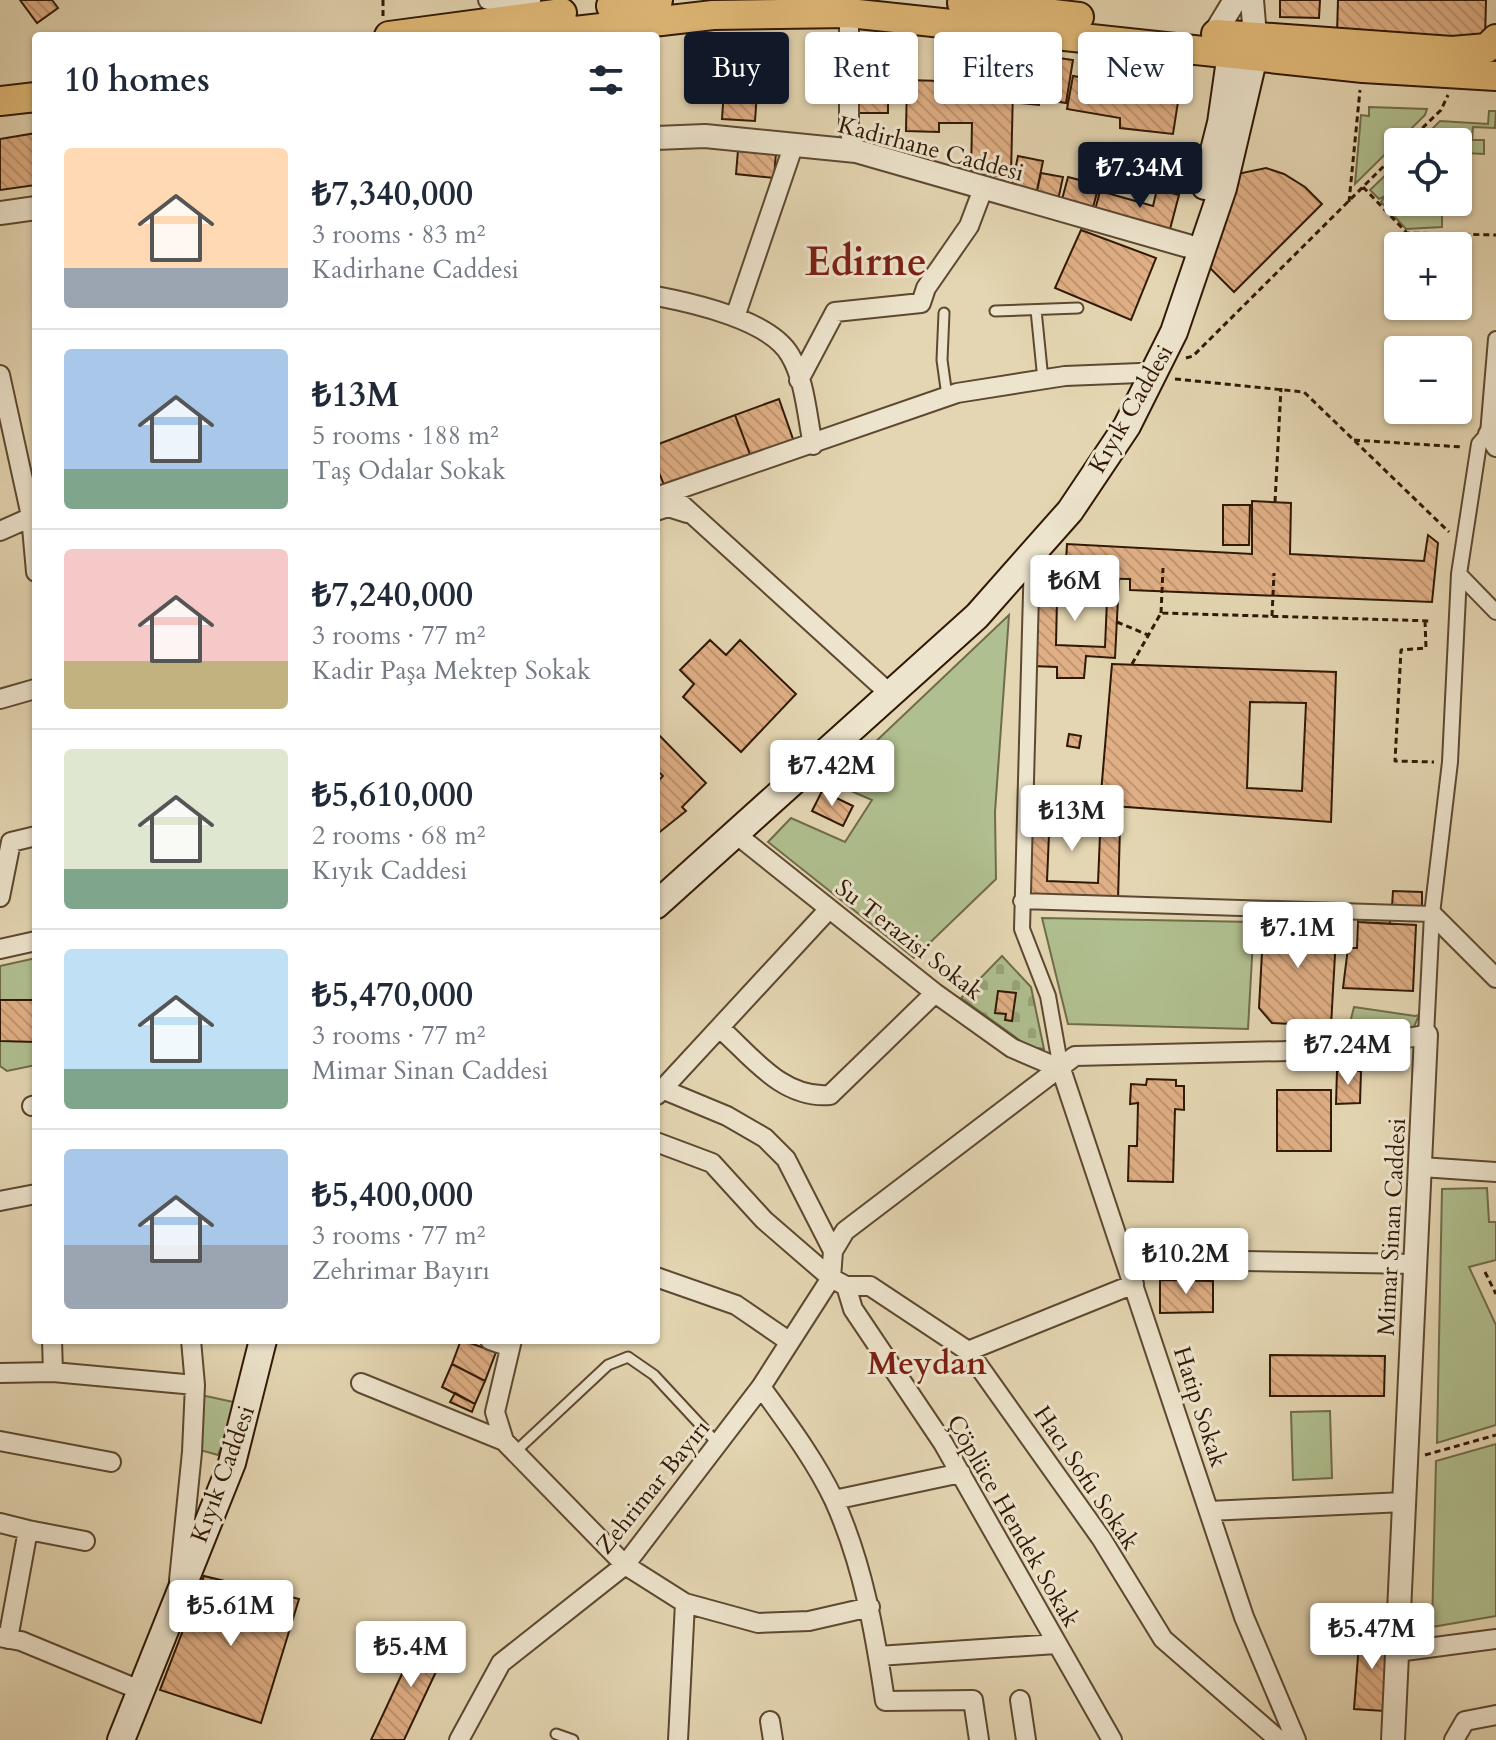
<!DOCTYPE html>
<meta charset="utf-8">
<style>
body{margin:0;font-family:Cardo,serif;background:#f2f2f3;color:#1f2937;height:100vh;display:flex;flex-direction:column;font-size:30px;white-space:nowrap}
*{box-sizing:border-box;margin:0}
p{font-size:26px;color:#747a83}
.icon{flex:none;width:44px;height:44px;fill:none;stroke:currentColor;stroke-width:2;stroke-linecap:round;stroke-linejoin:round}
.map{position:relative;flex:1;overflow:hidden}
.side{position:absolute;left:32px;top:32px;width:628px;height:1312px;display:flex;flex-direction:column;background:#fff;border-radius:8px;box-shadow:0 2px 6px #0004}
.side>*{flex:none}
.hud{position:absolute;left:684px;top:32px;width:692px;height:72px;display:flex;gap:16px}
.buttons{position:absolute;left:1384px;top:128px;display:grid;gap:16px}
.buttons a{display:grid;place-items:center;width:88px;height:88px;border-radius:8px;background:#fff;box-shadow:0 2px 6px #0004;font-size:40px}
.price{position:absolute;translate:-50% -68px;padding:0 18px;border-radius:8px;background:#fff;color:#222;font-size:26px;line-height:52px;filter:drop-shadow(0 2px 4px #0008)}
.price::after{content:'';position:absolute;left:50%;top:48px;width:24px;height:18px;margin-left:-12px;background:inherit;clip-path:polygon(0 0,100% 0,50% 100%)}
.price.on{background:#111827;color:#fff}
ul{padding:0;list-style:none}
li{display:flex;align-items:center;gap:24px;height:200px;padding:0 32px}
li+li{border-top:2px solid #e0e1e3}
li span{display:grid;place-items:center;flex:none;width:224px;height:160px;border-radius:8px;color:#555}
li>.icon{margin-inline-start:auto}
span .icon{width:96px;height:96px;fill:#fffc;stroke-width:1}
li b{font-size:34px}
h2{display:flex;justify-content:space-between;align-items:center;height:96px;padding:0 32px;font-size:34px}
.pill{padding:0 28px;border-radius:8px;background:#fff;box-shadow:0 2px 6px #0004;font-size:28px;line-height:72px}
.pill.on{background:#111827;color:#fff}
.map>svg:first-child{display:block}
</style>
<div class="map">
<svg width="1496" height="1740" viewBox="0 0 1496 1740">
<defs>
<pattern id="cemetery-stones" width="16" height="16" patternUnits="userSpaceOnUse" patternTransform="scale(2)"><rect width="16" height="16" fill="#b0bf8f"/><path d="M2 7V4a2 2 0 0 1 4 0v3zM10 15v-3a2 2 0 0 1 4 0v3z" fill="#98a37a"/></pattern>
<pattern id="building-back-hatch" width="6" height="6" patternUnits="userSpaceOnUse" patternTransform="scale(2)"><rect width="6" height="6" fill="#e0af86"/><path d="M-1 5l2 2M0 0l6 6M5-1l2 2" fill="none" stroke="#c09672"/></pattern>
</defs>
<rect width="100%" height="100%" fill="#e4d6b2"/>
<filter id="stains"><feTurbulence type="fractalNoise" baseFrequency=".0025" numOctaves="4"/><feColorMatrix values="0 0 0 0 .2 0 0 0 0 .09 0 0 0 0 .02 0 0 0 .5 -.17"/></filter>
<radialGradient id="worn" r=".72"><stop offset=".6" stop-color="#630" stop-opacity="0"/><stop offset="1" stop-color="#630" stop-opacity=".3"/></radialGradient>
<path fill="#b0bf8f" stroke="#706c4a" stroke-width="2" d="M 1369,107 L 1427,109 L 1425,115 L 1355,184 L 1361,115 L 1369,116 Z
M 1489,111 L 1496,111 L 1495,128 L 1473,127 L 1472,140 L 1484,140 L 1484,154 L 1465,153 L 1465,168 L 1458,168 L 1458,142 L 1419,142 L 1440,121 L 1488,124 Z
M 1398,163 L 1398,202 L 1436,202 L 1435,212 L 1442,213 L 1442,227 L 1406,229 L 1381,202 L 1385,196 L 1379,199 L 1370,190 Z
M 1009,615 L 995,812 L 996,879 L 914,958 L 768,842 L 791,818 L 845,842 L 872,800 L 832,783 Z
M 1042,918 L 1254,922 L 1248,1029 L 1068,1024 Z
M 36,958 L 36,1065 L 7,1071 L 0,1066 L 0,966 Z
M 1354,1007 L 1415,1016 L 1419,1015 L 1408,1041 L 1347,1035 Z
M 1487,1188 L 1489,1222 L 1496,1222 L 1496,1260 L 1469,1267 L 1496,1325 L 1496,1425 L 1437,1443 L 1442,1189 Z
M 201,1395 L 238,1403 L 218,1455 L 200,1450 Z
M 1330,1411 L 1332,1478 L 1293,1480 L 1291,1412 Z
M 1496,1444 L 1496,1616 L 1432,1627 L 1436,1461 Z"/>
<path fill="url(#cemetery-stones)" stroke="#706c4a" stroke-width="2" d="M 1002,956 L 1031,987 L 1044,1049 L 1029,1047 L 961,998 Z"/>
<path fill="url(#building-back-hatch)" stroke="#301804" stroke-width="2" fill-rule="evenodd" d="M 20,0 L 52,0 L 58,8 L 37,23 Z
M 1280,0 L 1320,0 L 1319,18 L 1280,17 Z
M 1338,0 L 1486,0 L 1485,39 L 1337,34 Z
M 856,52 L 888,52 L 888,113 L 856,113 Z
M 1059,58 L 1073,60 L 1066,103 L 1053,101 Z
M 726,61 L 759,64 L 755,121 L 722,119 Z
M 1022,68 L 1044,69 L 1039,105 L 1021,103 Z
M 1129,74 L 1155,78 L 1154,85 L 1180,89 L 1173,134 L 1120,128 L 1120,118 L 1067,109 L 1073,76 L 1126,85 Z
M 907,80 L 940,81 L 940,86 L 1013,88 L 1011,176 L 971,175 L 972,123 L 939,123 L 939,132 L 906,131 Z
M 36,133 L 36,185 L 0,190 L 0,139 Z
M 1111,146 L 1139,152 L 1134,173 L 1106,166 Z
M 738,150 L 776,153 L 774,178 L 736,174 Z
M 1141,150 L 1169,158 L 1162,178 L 1135,170 Z
M 1018,156 L 1043,161 L 1035,200 L 1010,195 Z
M 1266,168 L 1284,174 L 1305,187 L 1322,204 L 1234,292 L 1209,267 L 1237,174 Z
M 1041,173 L 1063,177 L 1057,205 L 1035,200 Z
M 1068,177 L 1099,185 L 1091,215 L 1060,207 Z
M 1157,189 L 1179,195 L 1169,233 L 1094,214 L 1100,191 L 1153,206 Z
M 1081,230 L 1156,258 L 1131,320 L 1055,288 Z
M 779,399 L 794,442 L 751,457 L 735,415 Z
M 735,415 L 751,457 L 666,490 L 656,465 L 656,445 Z
M 1252,501 L 1291,503 L 1290,554 L 1424,561 L 1428,535 L 1438,543 L 1432,602 L 1130,590 L 1130,579 L 1065,578 L 1067,544 L 1252,554 Z
M 1223,505 L 1250,505 L 1249,545 L 1223,545 Z
M 1054,577 L 1119,579 L 1115,658 L 1086,656 L 1084,678 L 1057,678 L 1057,667 L 1033,666 L 1034,594 ZM 1057,599 L 1107,600 L 1105,647 L 1056,645 Z
M 710,640 L 726,655 L 740,640 L 796,694 L 741,752 L 683,697 L 694,684 L 680,670 Z
M 1112,664 L 1336,672 L 1331,822 L 1100,805 ZM 1250,702 L 1306,703 L 1302,791 L 1247,788 Z
M 656,732 L 706,783 L 682,807 L 686,811 L 656,835 L 656,778 L 659,780 L 663,776 L 656,769 Z
M 1069,734 L 1081,736 L 1079,748 L 1067,746 Z
M 822,791 L 853,806 L 843,826 L 812,811 Z
M 1030,800 L 1054,800 L 1053,809 L 1058,809 L 1059,800 L 1086,801 L 1086,811 L 1107,811 L 1107,827 L 1120,827 L 1118,900 L 1028,898 ZM 1049,834 L 1100,835 L 1098,883 L 1047,881 Z
M 1393,891 L 1422,892 L 1422,908 L 1392,907 Z
M 1359,911 L 1390,912 L 1390,924 L 1358,922 Z
M 1264,915 L 1337,919 L 1331,1026 L 1272,1023 L 1259,1008 Z
M 1358,922 L 1416,925 L 1413,991 L 1343,988 L 1348,948 L 1357,948 Z
M 998,991 L 1016,993 L 1012,1021 L 1005,1020 L 1006,1014 L 995,1013 Z
M 0,1000 L 36,1000 L 36,1042 L 0,1041 Z
M 1337,1071 L 1361,1071 L 1360,1103 L 1336,1104 Z
M 1147,1079 L 1176,1080 L 1176,1086 L 1184,1086 L 1184,1110 L 1175,1109 L 1173,1182 L 1128,1181 L 1129,1146 L 1137,1146 L 1138,1103 L 1130,1104 L 1131,1084 L 1146,1085 Z
M 1277,1090 L 1331,1090 L 1331,1151 L 1277,1151 Z
M 1160,1280 L 1213,1281 L 1213,1312 L 1160,1313 Z
M 461,1340 L 496,1352 L 485,1381 L 452,1364 Z
M 1270,1355 L 1385,1356 L 1384,1396 L 1270,1396 Z
M 452,1364 L 485,1381 L 475,1404 L 442,1387 Z
M 455,1393 L 475,1404 L 472,1412 L 450,1402 Z
M 204,1576 L 299,1599 L 261,1723 L 160,1690 Z
M 1360,1630 L 1389,1632 L 1384,1711 L 1354,1709 Z
M 422,1631 L 449,1644 L 404,1740 L 371,1740 Z"/>
<g fill="none" stroke-linecap="round" stroke-linejoin="round">
<defs>
<path id="service" d="M 1036,310 L 1043,380
M 995,311 L 1078,308
M 944,313 L 942,360 L 947,396
M 515,1452 L 608,1365 L 628,1357 L 654,1375 L 719,1445
M 556,1734 L 573,1740"/>
<path id="pedestrian" d="M 1032,556 L 1022,929 L 1048,996 L 1061,1069
M 1459,574 L 1496,612
M 1021,901 L 1432,914
M 1426,1035 L 1432,914 L 1450,762 L 1459,574 L 1479,444 L 1488,434 L 1496,339"/>
<path id="minor" d="M 488,0 L 531,1
M 849,13 L 849,130 L 856,151
M 656,296 C 693,303 770,320 790,355 C 805,380 807,416 813,445
M 735,317 L 794,144
M 0,375 L 31,516 L 36,572
M 799,380 L 835,312 L 921,303 L 926,288 L 969,226 L 983,189
M 1496,430 L 1488,434 L 1496,447
M 670,494 L 889,693
M 656,497 L 957,393 L 1065,376 L 1140,373
M 656,511 L 668,507 L 687,513
M 0,531 L 36,515
M 0,699 L 35,689
M 737,835 L 935,993 L 1012,1048 L 1061,1069
M 0,897 L 11,842 L 36,836
M 1432,914 L 1496,978
M 0,949 L 36,941
M 721,1029 C 753,1058 783,1099 830,1095 L 935,993
M 1061,1069 L 1244,1617 L 1296,1740
M 657,1095 L 829,909
M 32,1106 L 36,1105
M 656,1142 L 712,1163 L 764,1220 L 831,1278 L 846,1286 L 870,1286 L 968,1351 L 1101,1538 L 1163,1639 L 1279,1740
M 1421,1167 L 1496,1172
M 0,1201 L 36,1194
M 833,1251 L 845,1231 L 1075,1056 L 1329,1050 L 1426,1035
M 1127,1259 L 1416,1264
M 656,1277 L 736,1305 L 790,1342
M 846,1286 L 853,1309 L 943,1443 L 1112,1740
M 52,1340 L 53,1372
M 490,1340 L 510,1347
M 512,1340 L 495,1412 L 504,1441 L 625,1565 L 685,1603 L 758,1623 L 809,1621 L 870,1607
M 968,1351 L 1134,1284
M 0,1373 L 53,1372 L 195,1385
M 361,1383 L 504,1441
M 761,1387 C 787,1423 815,1460 834,1500 C 863,1564 875,1633 885,1701 L 973,1700 L 979,1740
M 0,1441 L 111,1462
M 834,1500 L 961,1473
M 1209,1511 L 1404,1502
M 0,1523 L 28,1530 L 8,1639
M 28,1530 L 85,1541
M 179,1580 L 192,1452 L 195,1385 L 191,1340
M 0,1637 L 21,1641 L 142,1691
M 1397,1652 L 1496,1639
M 878,1656 L 1056,1644
M 1020,1700 L 1026,1740
M 770,1721 L 773,1740
M 459,1740 L 501,1663 L 625,1565 L 761,1387 L 831,1278 L 833,1251 L 786,1159 L 765,1138 L 727,1116 L 662,1089
M 678,1740 L 685,1603
M 1454,1740 L 1465,1721 L 1496,1715"/>
<path id="tertiary" d="M 1252,0 L 1255,36
M 1215,33 L 1235,0
M 656,138 L 705,136 L 856,151 L 1188,246
M 0,213 L 36,208
M 1393,1740 L 1426,1035"/>
<path id="secondary" d="M 1205,186 L 1221,123 L 1231,53
M 656,905 L 977,616 L 1070,511 L 1127,426 L 1174,332 L 1223,188 L 1254,56
M 121,1740 L 232,1463 L 263,1340"/>
<path id="primary" d="M 962,3 L 1079,17
M 611,6 L 658,0
M 1216,34 L 1452,51 L 1487,48 L 1496,39
M 389,36 L 562,13
M 532,36 L 713,15 L 849,13 L 1363,68 L 1496,76
M 0,101 L 36,97"/>
</defs>
<use href="#service" stroke="#5d4830" stroke-width="13"/>
<use href="#pedestrian" stroke="#5d4830" stroke-width="18"/>
<use href="#minor" stroke="#5d4830" stroke-width="22"/>
<use href="#tertiary" stroke="#5d4830" stroke-width="26"/>
<use href="#secondary" stroke="#301804" stroke-width="30"/>
<use href="#primary" stroke="#301804" stroke-width="32"/>
<path stroke="#301804" stroke-width="3" stroke-dasharray="6 4" stroke-linecap="butt" d="M 383,16 L 383,0
M 1408,142 L 1441,110 L 1448,95
M 1363,187 L 1407,233 L 1496,235
M 1349,202 L 1360,90
M 1186,358 L 1193,356 L 1398,152
M 1175,379 L 1304,392 L 1449,532
M 1354,440 L 1462,447
M 1275,502 L 1281,388
M 1054,562 L 1066,562
M 1161,613 L 1163,568
M 1272,616 L 1274,573
M 1425,621 L 1426,648 L 1401,650 L 1395,761 L 1434,762
M 1117,622 L 1148,635
M 1132,664 L 1161,613 L 1432,621
M 1485,1272 L 1496,1294
M 1425,1455 L 1496,1435"/>
<use href="#service" stroke="#ede4cd" stroke-width="9"/>
<use href="#pedestrian" stroke="#ede4cd" stroke-width="14"/>
<use href="#minor" stroke="#ede4cd" stroke-width="18"/>
<use href="#tertiary" stroke="#ede4cd" stroke-width="22"/>
<use href="#secondary" stroke="#ede4cd" stroke-width="26"/>
<use href="#primary" stroke="#e2bb79" stroke-width="28"/>
</g>
<g text-anchor="middle" dominant-baseline="central" stroke-width="6" stroke-linejoin="round" paint-order="stroke">
<g font-size="24" fill="#301804" stroke="#ede4cd">
<text transform="translate(931 149) rotate(15)">Kadirhane Caddesi</text>
<text transform="translate(1131 409) rotate(-60)">Kıyık Caddesi</text>
<text transform="translate(909 940) rotate(38)">Su Terazisi Sokak</text>
<text transform="translate(1392 1227) rotate(-87)">Mimar Sinan Caddesi</text>
<text transform="translate(1200 1407) rotate(72)">Hatip Sokak</text>
<text transform="translate(223 1474) rotate(-70)">Kıyık Caddesi</text>
<text transform="translate(1086 1478) rotate(56)">Hacı Sofu Sokak</text>
<text transform="translate(653 1487) rotate(-51)">Zehrimar Bayırı</text>
<text transform="translate(1013 1521) rotate(60)">Çöplüce Hendek Sokak</text>
</g>
<g font-size="32" font-weight="bold" fill="#7a1f14" stroke="#ede4cd">
<text x="927" y="1364">Meydan</text>
</g>
<g font-size="40" font-weight="bold" fill="#7a1f14" stroke="#ede4cd">
<text x="866" y="262">Edirne</text>
</g>
</g>
<rect width="100%" height="100%" filter="url(#stains)"/>
<rect width="100%" height="100%" fill="url(#worn)"/>
</svg>
<div class="buttons">
<a><svg class="icon" aria-label="locate" viewBox="0 0 24 24"><circle cx="12" cy="12" r="6"/><path d="M12 2v4M12 18v4M2 12h4M18 12h4"/></svg></a>
<a>+</a>
<a>−</a>
</div>
<b class="price on" style="left:1140px;top:210px">₺7.34M</b>
<b class="price" style="left:1075px;top:623px">₺6M</b>
<b class="price" style="left:832px;top:808px">₺7.42M</b>
<b class="price" style="left:1072px;top:853px">₺13M</b>
<b class="price" style="left:1298px;top:970px">₺7.1M</b>
<b class="price" style="left:1348px;top:1087px">₺7.24M</b>
<b class="price" style="left:1186px;top:1296px">₺10.2M</b>
<b class="price" style="left:231px;top:1648px">₺5.61M</b>
<b class="price" style="left:1372px;top:1671px">₺5.47M</b>
<b class="price" style="left:411px;top:1689px">₺5.4M</b>
<div class="hud">
<a class="pill on">Buy</a>
<a class="pill">Rent</a>
<a class="pill">Filters</a>
<a class="pill">New</a>
</div>
<section class="side">
<h2>10 homes<svg class="icon" aria-label="filters" viewBox="0 0 24 24"><path d="M4 7h16M4 17h16"/><circle cx="9" cy="7" r="2"/><circle cx="15" cy="17" r="2"/></svg></h2>
<ul>
<li><span style="background:linear-gradient(#ffd9b3 75%,#9aa5b1 0)"><svg class="icon" aria-label="home" viewBox="0 0 24 24"><path d="M3 11l9-7 9 7M6 9v11h12V9"/></svg></span><div><b>₺7,340,000</b><p>3 rooms · 83 m²</p><p>Kadirhane Caddesi</p></div></li>
<li><span style="background:linear-gradient(#a9c7e8 75%,#7fa58c 0)"><svg class="icon" aria-label="home" viewBox="0 0 24 24"><path d="M3 11l9-7 9 7M6 9v11h12V9"/></svg></span><div><b>₺13M</b><p>5 rooms · 188 m²</p><p>Taş Odalar Sokak</p></div></li>
<li><span style="background:linear-gradient(#f6c9c9 70%,#c2b280 0)"><svg class="icon" aria-label="home" viewBox="0 0 24 24"><path d="M3 11l9-7 9 7M6 9v11h12V9"/></svg></span><div><b>₺7,240,000</b><p>3 rooms · 77 m²</p><p>Kadir Paşa Mektep Sokak</p></div></li>
<li><span style="background:linear-gradient(#dfe7d0 75%,#7fa58c 0)"><svg class="icon" aria-label="home" viewBox="0 0 24 24"><path d="M3 11l9-7 9 7M6 9v11h12V9"/></svg></span><div><b>₺5,610,000</b><p>2 rooms · 68 m²</p><p>Kıyık Caddesi</p></div></li>
<li><span style="background:linear-gradient(#bfe0f5 75%,#7fa58c 0)"><svg class="icon" aria-label="home" viewBox="0 0 24 24"><path d="M3 11l9-7 9 7M6 9v11h12V9"/></svg></span><div><b>₺5,470,000</b><p>3 rooms · 77 m²</p><p>Mimar Sinan Caddesi</p></div></li>
<li><span style="background:linear-gradient(#a9c7e8 60%,#9aa5b1 0)"><svg class="icon" aria-label="home" viewBox="0 0 24 24"><path d="M3 11l9-7 9 7M6 9v11h12V9"/></svg></span><div><b>₺5,400,000</b><p>3 rooms · 77 m²</p><p>Zehrimar Bayırı</p></div></li>
</ul>
</section>
</div>
